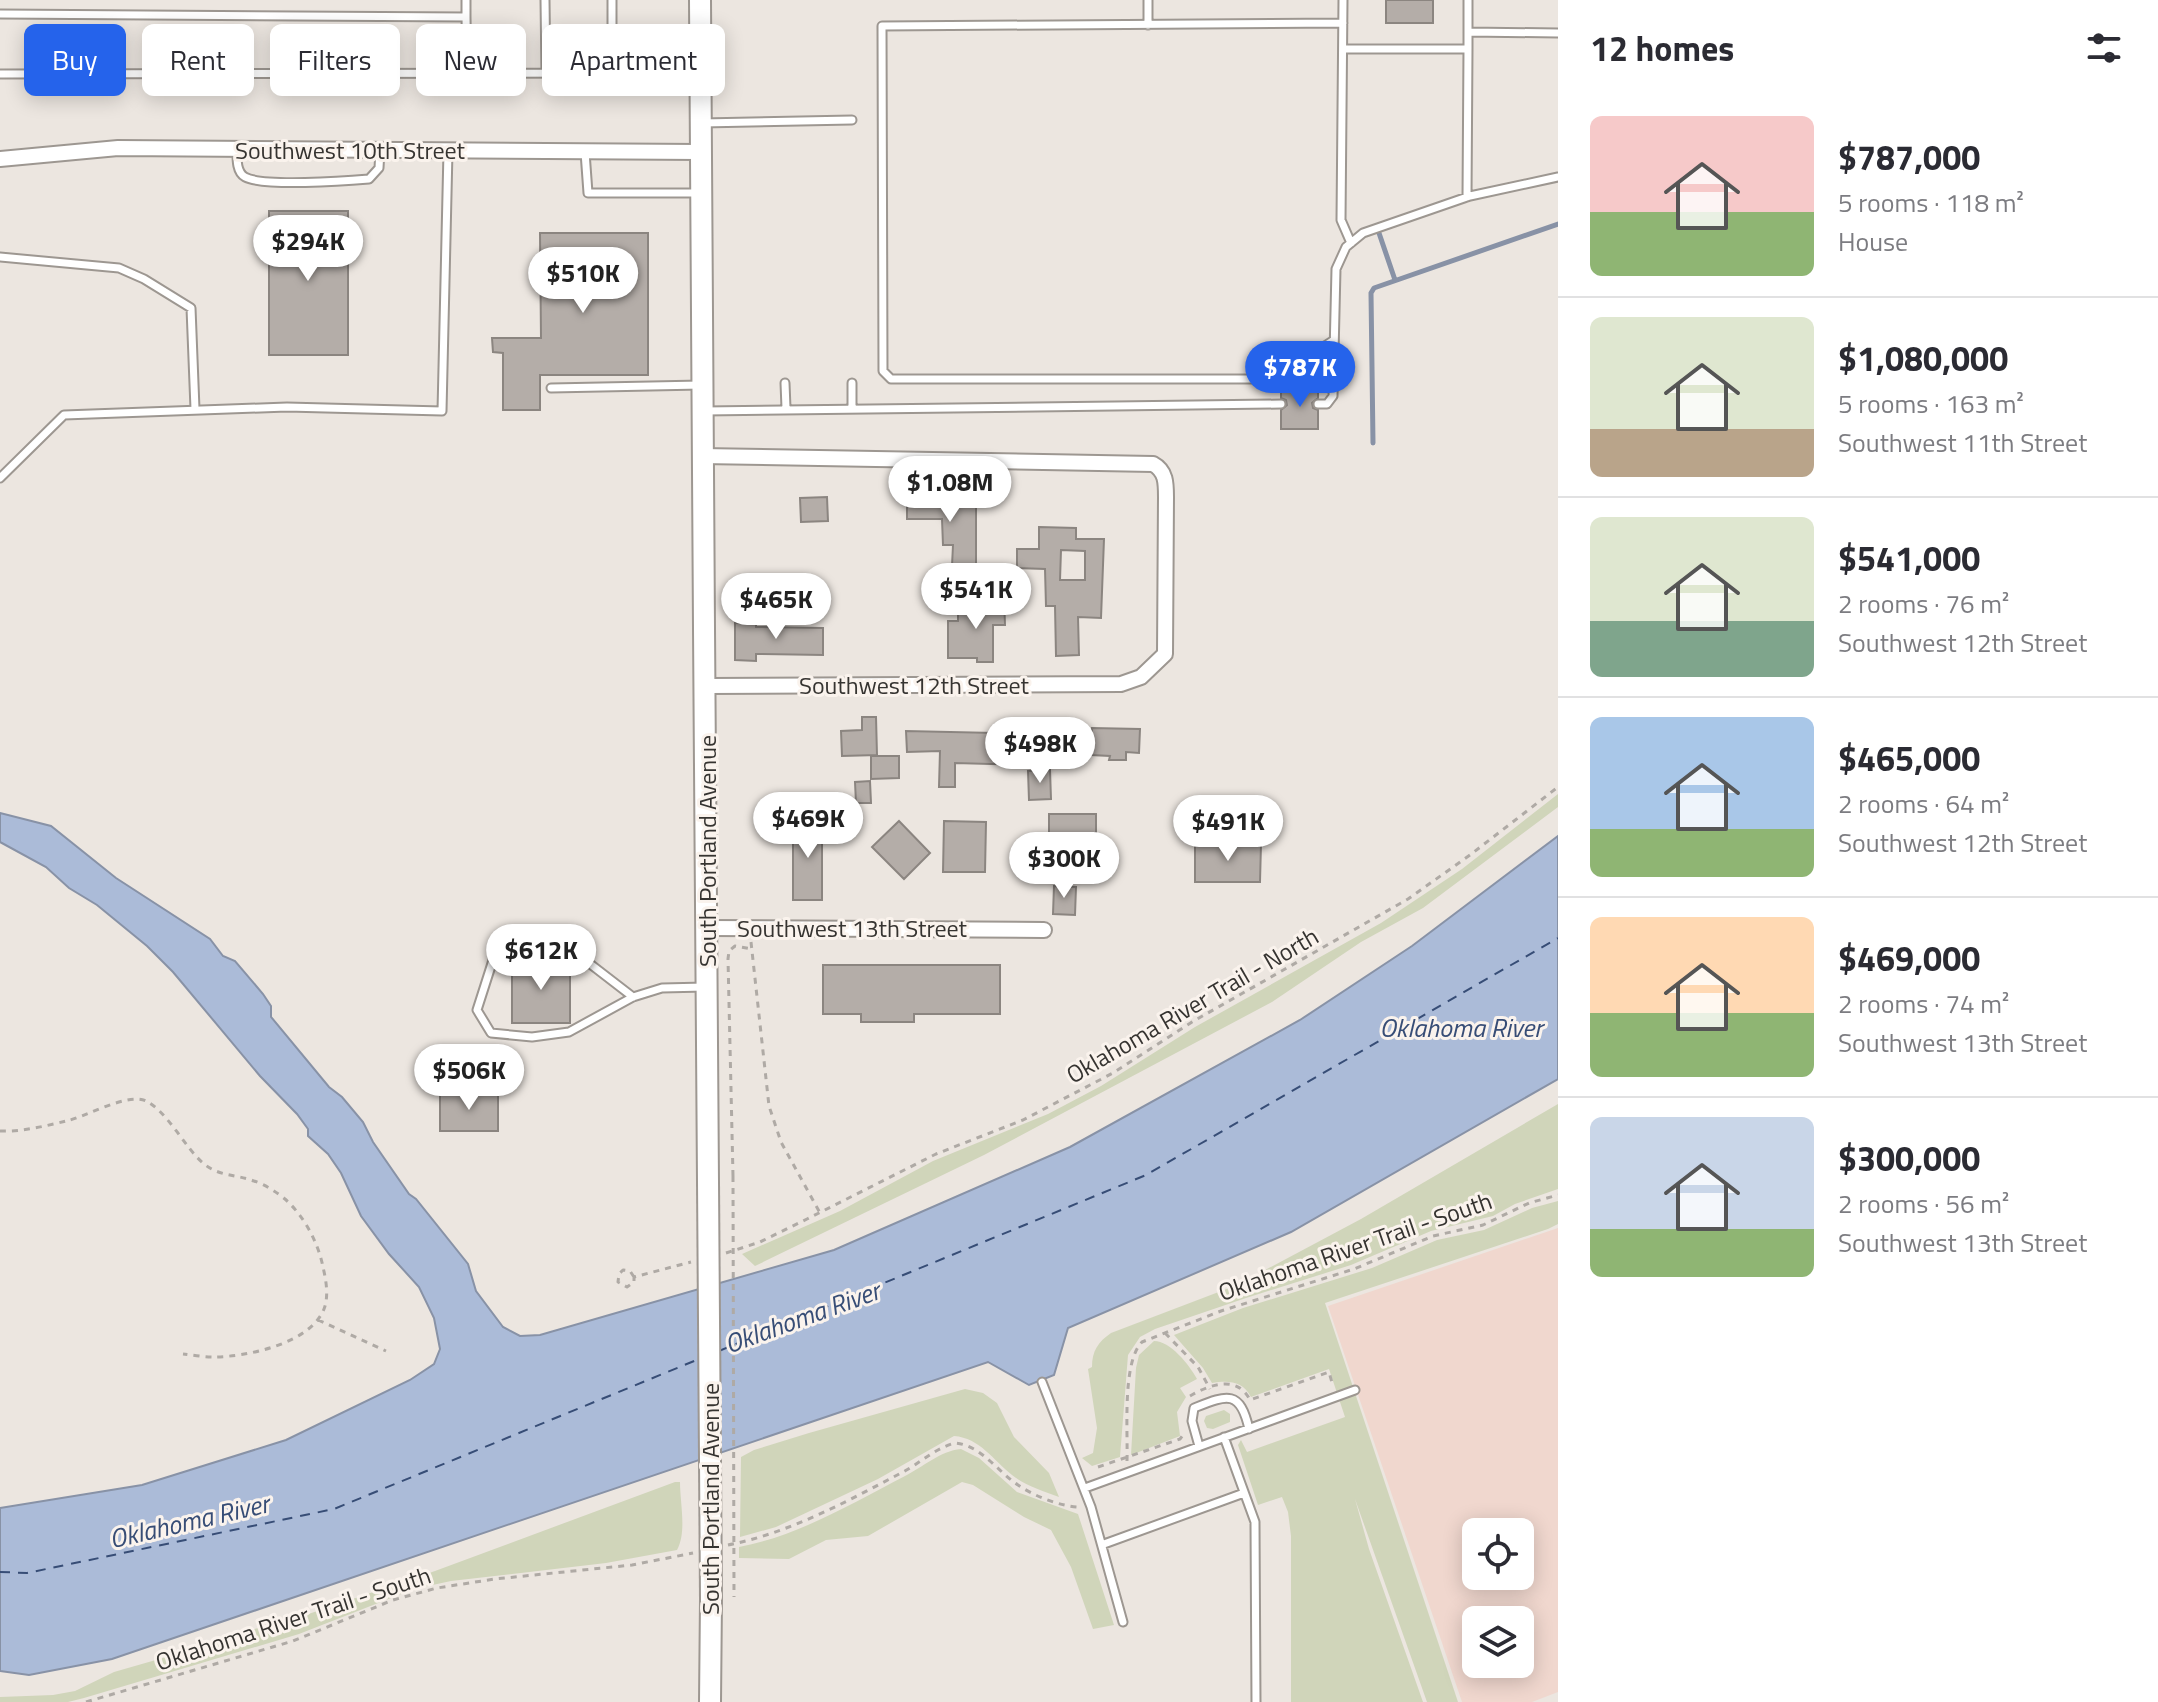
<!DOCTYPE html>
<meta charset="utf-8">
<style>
body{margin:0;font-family:"Titillium Web",sans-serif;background:#f2f2f3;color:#2b2b33;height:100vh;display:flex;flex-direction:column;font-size:30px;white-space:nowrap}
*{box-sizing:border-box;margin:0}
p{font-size:26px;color:#7c7c81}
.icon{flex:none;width:44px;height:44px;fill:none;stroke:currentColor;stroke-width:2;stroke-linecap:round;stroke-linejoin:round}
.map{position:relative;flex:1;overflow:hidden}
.sheet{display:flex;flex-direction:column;background:#fff;width:600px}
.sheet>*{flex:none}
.hud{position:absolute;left:24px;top:24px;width:760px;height:72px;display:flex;gap:16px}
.tools{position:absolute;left:1462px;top:1518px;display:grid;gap:16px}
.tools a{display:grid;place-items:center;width:72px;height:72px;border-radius:12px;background:#fff;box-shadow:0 4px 20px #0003;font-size:40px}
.price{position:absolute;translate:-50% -68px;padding:0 18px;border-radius:28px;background:#fff;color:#222;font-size:26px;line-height:52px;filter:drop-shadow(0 2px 4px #0008)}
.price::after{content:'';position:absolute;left:50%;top:48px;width:24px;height:18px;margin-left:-12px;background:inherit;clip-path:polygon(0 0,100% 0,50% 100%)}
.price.on{background:#2563eb;color:#fff}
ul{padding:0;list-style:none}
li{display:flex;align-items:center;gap:24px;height:200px;padding:0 32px}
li+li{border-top:2px solid #e1e1e2}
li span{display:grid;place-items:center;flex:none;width:224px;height:160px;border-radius:12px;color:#555}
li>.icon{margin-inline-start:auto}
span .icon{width:96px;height:96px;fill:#fffc;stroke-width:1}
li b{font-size:34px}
h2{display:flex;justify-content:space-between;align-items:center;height:96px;padding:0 32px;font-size:34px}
.tag{padding:0 28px;border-radius:12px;background:#fff;box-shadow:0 4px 20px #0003;font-size:28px;line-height:72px}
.tag.on{background:#2563eb;color:#fff}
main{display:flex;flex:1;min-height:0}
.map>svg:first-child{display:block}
</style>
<main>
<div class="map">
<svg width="1558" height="1702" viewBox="0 0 1558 1702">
<rect width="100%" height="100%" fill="#ece6e0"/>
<path fill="#f0d7ce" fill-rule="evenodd" d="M 1558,1228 L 1558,1692 L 1532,1702 L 1462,1702 L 1328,1306 ZM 1476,1532 L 1520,1532 L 1520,1576 L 1476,1576 ZM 1476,1620 L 1520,1620 L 1520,1664 L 1476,1664 Z"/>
<path fill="#d0d5ba" d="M 1558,794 L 1558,807 L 1423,908 L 1361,942 L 1272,1002 L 984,1155 L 755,1266 L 742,1254 L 840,1211 L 933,1161 L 1048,1114 L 1101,1086 L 1195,1027 L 1381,923 L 1462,869 Z
M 1558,1104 L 1558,1189 L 1515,1204 L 1493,1216 L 1431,1231 L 1351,1265 L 1246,1298 L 1155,1329 L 1140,1337 L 1128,1355 L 1120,1457 L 1092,1466 L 1082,1458 L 1093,1453 L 1097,1428 L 1088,1369 L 1092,1367 C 1092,1351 1098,1342 1111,1333 L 1237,1285 L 1361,1219 Z
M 1558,1201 L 1558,1224 L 1548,1229 L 1325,1303 L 1458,1702 L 1427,1702 L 1355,1499 L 1369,1549 L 1423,1702 L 1291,1702 L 1291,1536 L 1288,1512 L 1282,1497 L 1258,1505 L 1238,1445 L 1241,1440 L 1247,1452 L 1345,1417 L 1329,1369 L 1251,1397 C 1243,1381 1228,1380 1212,1383 L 1203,1368 L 1174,1335 L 1243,1308 L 1372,1268 L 1437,1240 L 1484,1230 L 1532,1208 Z
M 1154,1341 C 1170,1341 1189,1364 1197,1379 L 1180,1388 L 1186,1397 L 1177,1412 L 1180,1436 L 1131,1455 L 1136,1368 L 1139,1355 Z
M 965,1389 L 983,1393 L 997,1403 L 1014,1437 L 1049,1473 L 1059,1497 C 1043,1491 1026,1486 1012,1475 C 993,1460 980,1438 954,1436 L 878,1479 L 776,1527 L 740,1537 L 741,1457 L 754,1450 L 809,1433 Z
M 1224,1410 L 1230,1414 L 1230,1422 L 1213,1429 L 1207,1428 L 1204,1421 L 1206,1416 Z
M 961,1449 L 979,1458 L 1017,1492 L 1078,1514 L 1114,1625 L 1093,1629 L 1071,1567 L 1051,1530 L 1024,1517 L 973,1485 L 962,1482 L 868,1536 L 826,1540 L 789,1559 L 739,1558 L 739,1547 C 798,1536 853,1503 905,1476 C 923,1467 940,1451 961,1449 Z
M 675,1482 L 680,1482 C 680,1503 687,1532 677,1550 L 606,1563 L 451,1581 L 414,1589 L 299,1634 L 84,1698 L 68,1702 L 0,1702 L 0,1697 L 53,1695 L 75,1691 L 114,1672 L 201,1647 L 235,1633 L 279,1624 L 435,1571 Z"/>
<path fill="#abbbd8" stroke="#8892a6" stroke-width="2" d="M 0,813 L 51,826 L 116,878 L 210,939 L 223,956 L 235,961 L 263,994 L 271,1006 L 271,1017 L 329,1087 L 342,1097 L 363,1122 L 373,1142 L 409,1194 L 416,1199 L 468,1264 L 476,1291 L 503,1327 L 520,1336 L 540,1335 L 834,1250 L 1070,1147 L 1300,1020 L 1412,946 L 1558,836 L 1558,1079 L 1291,1232 L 1068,1328 L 1054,1375 L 1029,1385 L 988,1362 L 112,1659 L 29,1675 L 0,1671 L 0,1508 L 142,1485 L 286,1440 L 410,1380 L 434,1364 L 440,1349 L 434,1318 L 419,1287 L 389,1254 L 361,1216 L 341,1173 L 328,1154 L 308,1136 L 308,1129 L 297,1114 L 260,1076 L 173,972 L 147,946 L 97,905 L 69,888 L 46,867 L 0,842 Z"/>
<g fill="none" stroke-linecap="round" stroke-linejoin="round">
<path stroke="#8892a6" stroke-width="5" d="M 1379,233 L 1395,280
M 1373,443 L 1371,293 L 1374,288 L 1558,224"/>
<path stroke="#374d76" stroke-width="2" stroke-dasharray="10 8" stroke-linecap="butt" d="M 719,1351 L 1146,1175 L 1558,938
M 0,1572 L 27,1573 L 334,1509 L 699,1359"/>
</g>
<path fill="#b4ada8" stroke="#8b8580" stroke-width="2" fill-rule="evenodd" d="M 1386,0 L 1433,0 L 1433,23 L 1386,23 Z
M 269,211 L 348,211 L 348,355 L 269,355 Z
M 540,233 L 648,233 L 648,375 L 540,375 L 540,410 L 503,410 L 503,353 L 493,352 L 492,338 L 541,338 Z
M 1281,389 L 1318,389 L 1318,398 L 1312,403 L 1313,408 L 1318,410 L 1318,429 L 1281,429 L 1281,410 L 1287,405 L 1286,400 L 1281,398 Z
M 942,494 L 961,494 L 961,507 L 976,507 L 976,567 L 952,566 L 953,545 L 943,545 L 942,519 L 907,519 L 907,497 L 942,496 Z
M 827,497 L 828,521 L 801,522 L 800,498 Z
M 1039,527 L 1076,528 L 1076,539 L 1104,539 L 1101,618 L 1078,617 L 1079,655 L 1056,656 L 1055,606 L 1046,606 L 1045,569 L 1017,568 L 1017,549 L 1039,549 ZM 1061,550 L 1085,551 L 1085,580 L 1060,580 Z
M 1004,596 L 1005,625 L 993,625 L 993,662 L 977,662 L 977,658 L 948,658 L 948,621 L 958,621 L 958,612 L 981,612 L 981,597 Z
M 735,623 L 756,623 L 756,627 L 823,628 L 823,655 L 756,654 L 756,661 L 735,660 Z
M 862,717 L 876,717 L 877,755 L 842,756 L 841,731 L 862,730 Z
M 995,724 L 1017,724 L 1017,751 L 1031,751 L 1031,765 L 955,763 L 955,787 L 939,787 L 940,751 L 907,752 L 906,731 L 995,733 Z
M 1092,728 L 1140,729 L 1139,753 L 1126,752 L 1126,760 L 1109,760 L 1110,756 L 1091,755 Z
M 871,756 L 899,756 L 899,778 L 871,779 Z
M 1050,770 L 1051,799 L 1029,800 L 1028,771 Z
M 870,781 L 871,803 L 856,803 L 855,782 Z
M 1049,814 L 1096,814 L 1096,833 L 1069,833 L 1069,840 L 1049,840 Z
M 793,821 L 822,821 L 822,900 L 793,900 Z
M 899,821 L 930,853 L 904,879 L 872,847 Z
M 944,821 L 986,822 L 985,872 L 943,872 Z
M 1195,844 L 1261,844 L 1260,882 L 1195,882 Z
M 1054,886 L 1076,887 L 1075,915 L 1053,914 Z
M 512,960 L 570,960 L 570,1023 L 512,1023 Z
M 823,965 L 1000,965 L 1000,1014 L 914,1014 L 914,1022 L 861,1022 L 861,1014 L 823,1014 Z
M 440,1094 L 498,1094 L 498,1131 L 440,1131 Z"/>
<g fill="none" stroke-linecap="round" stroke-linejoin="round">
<defs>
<path id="lane" d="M 545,0 L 546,73
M 1343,0 L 1341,220 L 1351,243
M 0,14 L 466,17 L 466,0
M 466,17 L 467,73
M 1148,25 L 1148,0
M 1468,32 L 1558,33
M 1343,49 L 1468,49 L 1467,197
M 1468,49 L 1468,0
M 0,74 L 612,73 L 612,0
M 702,123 L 852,120
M 237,149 C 237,158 236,172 245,177 C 263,187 346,181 369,179 L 379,168 L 380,150
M 585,152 L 588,193 L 700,193
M 0,257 L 119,268 L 144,279 L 191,308 L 195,409
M 1334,340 L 1280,375 L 1259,379 L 891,379 L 883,371 L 882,26 L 1343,23
M 785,383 L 786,408
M 852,383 L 852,408
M 551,388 L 701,385
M 1318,404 L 1327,404 L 1333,396 L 1336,269 L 1346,247 L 1363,233 L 1470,196 L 1558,177
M 704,411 L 1281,404
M 0,478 L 64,415 L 287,407 L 442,411 L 448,151
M 633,997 L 576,953 L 535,940 L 508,948 L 493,960 L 477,1010 L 491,1033 L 532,1037 L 569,1032 L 633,997 L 662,988 L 705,987
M 1042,1382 L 1091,1507 L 1123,1622
M 1224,1437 L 1255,1522 L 1256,1702
M 1199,1446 L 1192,1421 L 1194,1408 C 1227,1395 1240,1389 1249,1429
M 1085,1488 L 1355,1390
M 1104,1544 L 1244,1493"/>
<path id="street" d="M 0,159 L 118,148 L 700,152
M 701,456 L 1153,464 C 1166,471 1166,483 1166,497 L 1165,654 L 1141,677 L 1121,684 L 707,686
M 707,928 L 1044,930"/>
<path id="secondary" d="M 700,0 C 700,394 707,788 708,1182
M 710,1702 L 711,1599"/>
</defs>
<use href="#lane" stroke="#9d9791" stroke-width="11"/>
<use href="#street" stroke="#9d9791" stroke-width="18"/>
<use href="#secondary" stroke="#9d9791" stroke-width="24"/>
<path stroke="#afaaa5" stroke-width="3" stroke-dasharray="6 6" stroke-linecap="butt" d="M 751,942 L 769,1106 L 781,1142 L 820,1213
M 0,1131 C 21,1132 46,1126 66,1121 C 86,1117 128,1092 146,1101 C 167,1111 186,1149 203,1163 C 219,1177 236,1174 254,1181 C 264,1184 278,1193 285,1199 C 304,1216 318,1242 323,1267 C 326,1280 329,1296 324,1309 C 310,1344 246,1357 213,1357 C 203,1357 192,1355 183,1354
M 733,1176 L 728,959 L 729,951 L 735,946 L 752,949
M 726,1253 L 760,1242 L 807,1219 L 936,1154 L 1023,1120 L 1113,1073 L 1192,1022 L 1408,899 L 1470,855 L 1558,787
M 634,1277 L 630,1271 L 623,1270 L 619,1274 L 618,1282 L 627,1287 L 634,1282 L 634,1277 L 691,1262
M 318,1320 L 386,1351
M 1165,1333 L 1198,1367 L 1210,1389
M 1190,1396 C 1209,1385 1237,1374 1250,1400 L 1329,1372 L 1333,1386
M 1127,1461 C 1128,1431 1122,1362 1142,1342 L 1221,1311 L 1354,1269 L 1433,1236 L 1483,1225 L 1529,1203 L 1558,1195
M 1098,1467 L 1180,1439 L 1183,1435
M 728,1545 C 789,1533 846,1502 901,1473 C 919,1464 935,1448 955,1443 C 981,1445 998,1472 1018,1485 C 1034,1496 1059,1506 1078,1507
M 86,1702 L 293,1641 L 393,1600 L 437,1588 L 495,1579 L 632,1565 L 693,1553"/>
<use href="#lane" stroke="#fff" stroke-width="7"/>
<use href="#street" stroke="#fff" stroke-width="14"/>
<use href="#secondary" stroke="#fff" stroke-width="20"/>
<defs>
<path id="secondary-bridge" d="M 708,1182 L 711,1599"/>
</defs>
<use href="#secondary-bridge" stroke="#9d9791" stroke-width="24" stroke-linecap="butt"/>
<path stroke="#afaaa5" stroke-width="3" stroke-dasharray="6 6" stroke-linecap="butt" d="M 733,1176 L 734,1597"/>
<use href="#secondary-bridge" stroke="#fff" stroke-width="20"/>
</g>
<g text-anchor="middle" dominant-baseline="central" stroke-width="6" stroke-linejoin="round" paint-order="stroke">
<g font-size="24" fill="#363431" stroke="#faf3ed">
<text x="350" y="150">Southwest 10th Street</text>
<text x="914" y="685">Southwest 12th Street</text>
<text transform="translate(707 851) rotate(-90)">South Portland Avenue</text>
<text x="852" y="928">Southwest 13th Street</text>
<text transform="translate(1192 1005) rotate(-30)">Oklahoma River Trail - North</text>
<text transform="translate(1355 1246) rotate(-19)">Oklahoma River Trail - South</text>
<text transform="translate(710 1499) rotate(-90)">South Portland Avenue</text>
<text transform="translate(293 1618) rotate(-18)">Oklahoma River Trail - South</text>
</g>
<g font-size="26" font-style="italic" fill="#374d76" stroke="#faf3ed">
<text x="1461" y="1027">Oklahoma River</text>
<text transform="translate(802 1317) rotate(-20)">Oklahoma River</text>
<text transform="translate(189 1521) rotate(-13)">Oklahoma River</text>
</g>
</g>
</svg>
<div class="tools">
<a><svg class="icon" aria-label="locate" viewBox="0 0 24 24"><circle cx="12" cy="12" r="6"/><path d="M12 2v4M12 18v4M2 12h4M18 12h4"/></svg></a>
<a><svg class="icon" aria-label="layers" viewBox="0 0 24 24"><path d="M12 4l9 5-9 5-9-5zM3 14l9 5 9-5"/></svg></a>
</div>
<b class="price" style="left:308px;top:283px">$294K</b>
<b class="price" style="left:583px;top:315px">$510K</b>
<b class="price on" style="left:1300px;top:409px">$787K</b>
<b class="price" style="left:950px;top:524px">$1.08M</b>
<b class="price" style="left:976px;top:631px">$541K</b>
<b class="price" style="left:776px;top:641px">$465K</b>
<b class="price" style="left:1040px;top:785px">$498K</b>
<b class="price" style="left:808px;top:860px">$469K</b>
<b class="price" style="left:1228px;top:863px">$491K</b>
<b class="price" style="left:1064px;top:900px">$300K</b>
<b class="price" style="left:541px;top:992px">$612K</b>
<b class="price" style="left:469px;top:1112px">$506K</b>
<div class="hud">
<a class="tag on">Buy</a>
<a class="tag">Rent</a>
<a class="tag">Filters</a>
<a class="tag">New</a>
<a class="tag">Apartment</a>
</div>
</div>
<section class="sheet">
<h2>12 homes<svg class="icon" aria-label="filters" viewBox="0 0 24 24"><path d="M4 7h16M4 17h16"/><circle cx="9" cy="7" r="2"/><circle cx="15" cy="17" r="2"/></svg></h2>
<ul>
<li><span style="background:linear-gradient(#f6c9c9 60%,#8fb573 0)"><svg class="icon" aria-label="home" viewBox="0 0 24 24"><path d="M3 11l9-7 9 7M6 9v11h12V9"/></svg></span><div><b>$787,000</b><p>5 rooms · 118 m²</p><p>House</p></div></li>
<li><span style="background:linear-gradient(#dfe7d0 70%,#b9a48a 0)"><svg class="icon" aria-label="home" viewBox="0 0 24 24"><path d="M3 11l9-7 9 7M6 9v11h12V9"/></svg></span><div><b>$1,080,000</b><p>5 rooms · 163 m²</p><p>Southwest 11th Street</p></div></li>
<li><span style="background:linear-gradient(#dfe7d0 65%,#7fa58c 0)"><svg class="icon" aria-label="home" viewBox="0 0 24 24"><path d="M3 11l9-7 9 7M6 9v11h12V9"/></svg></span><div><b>$541,000</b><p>2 rooms · 76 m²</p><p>Southwest 12th Street</p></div></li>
<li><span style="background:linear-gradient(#a9c7e8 70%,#8fb573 0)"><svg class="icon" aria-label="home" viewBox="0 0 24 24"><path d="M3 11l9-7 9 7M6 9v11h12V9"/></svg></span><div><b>$465,000</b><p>2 rooms · 64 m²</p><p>Southwest 12th Street</p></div></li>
<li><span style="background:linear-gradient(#ffd9b3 60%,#8fb573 0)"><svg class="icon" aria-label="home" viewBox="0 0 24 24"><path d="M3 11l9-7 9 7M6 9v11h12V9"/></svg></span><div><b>$469,000</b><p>2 rooms · 74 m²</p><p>Southwest 13th Street</p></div></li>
<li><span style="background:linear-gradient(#c9d6e8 70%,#8fb573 0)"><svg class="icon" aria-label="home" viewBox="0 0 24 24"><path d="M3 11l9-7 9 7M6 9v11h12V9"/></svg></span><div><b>$300,000</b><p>2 rooms · 56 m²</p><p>Southwest 13th Street</p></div></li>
</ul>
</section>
</main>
